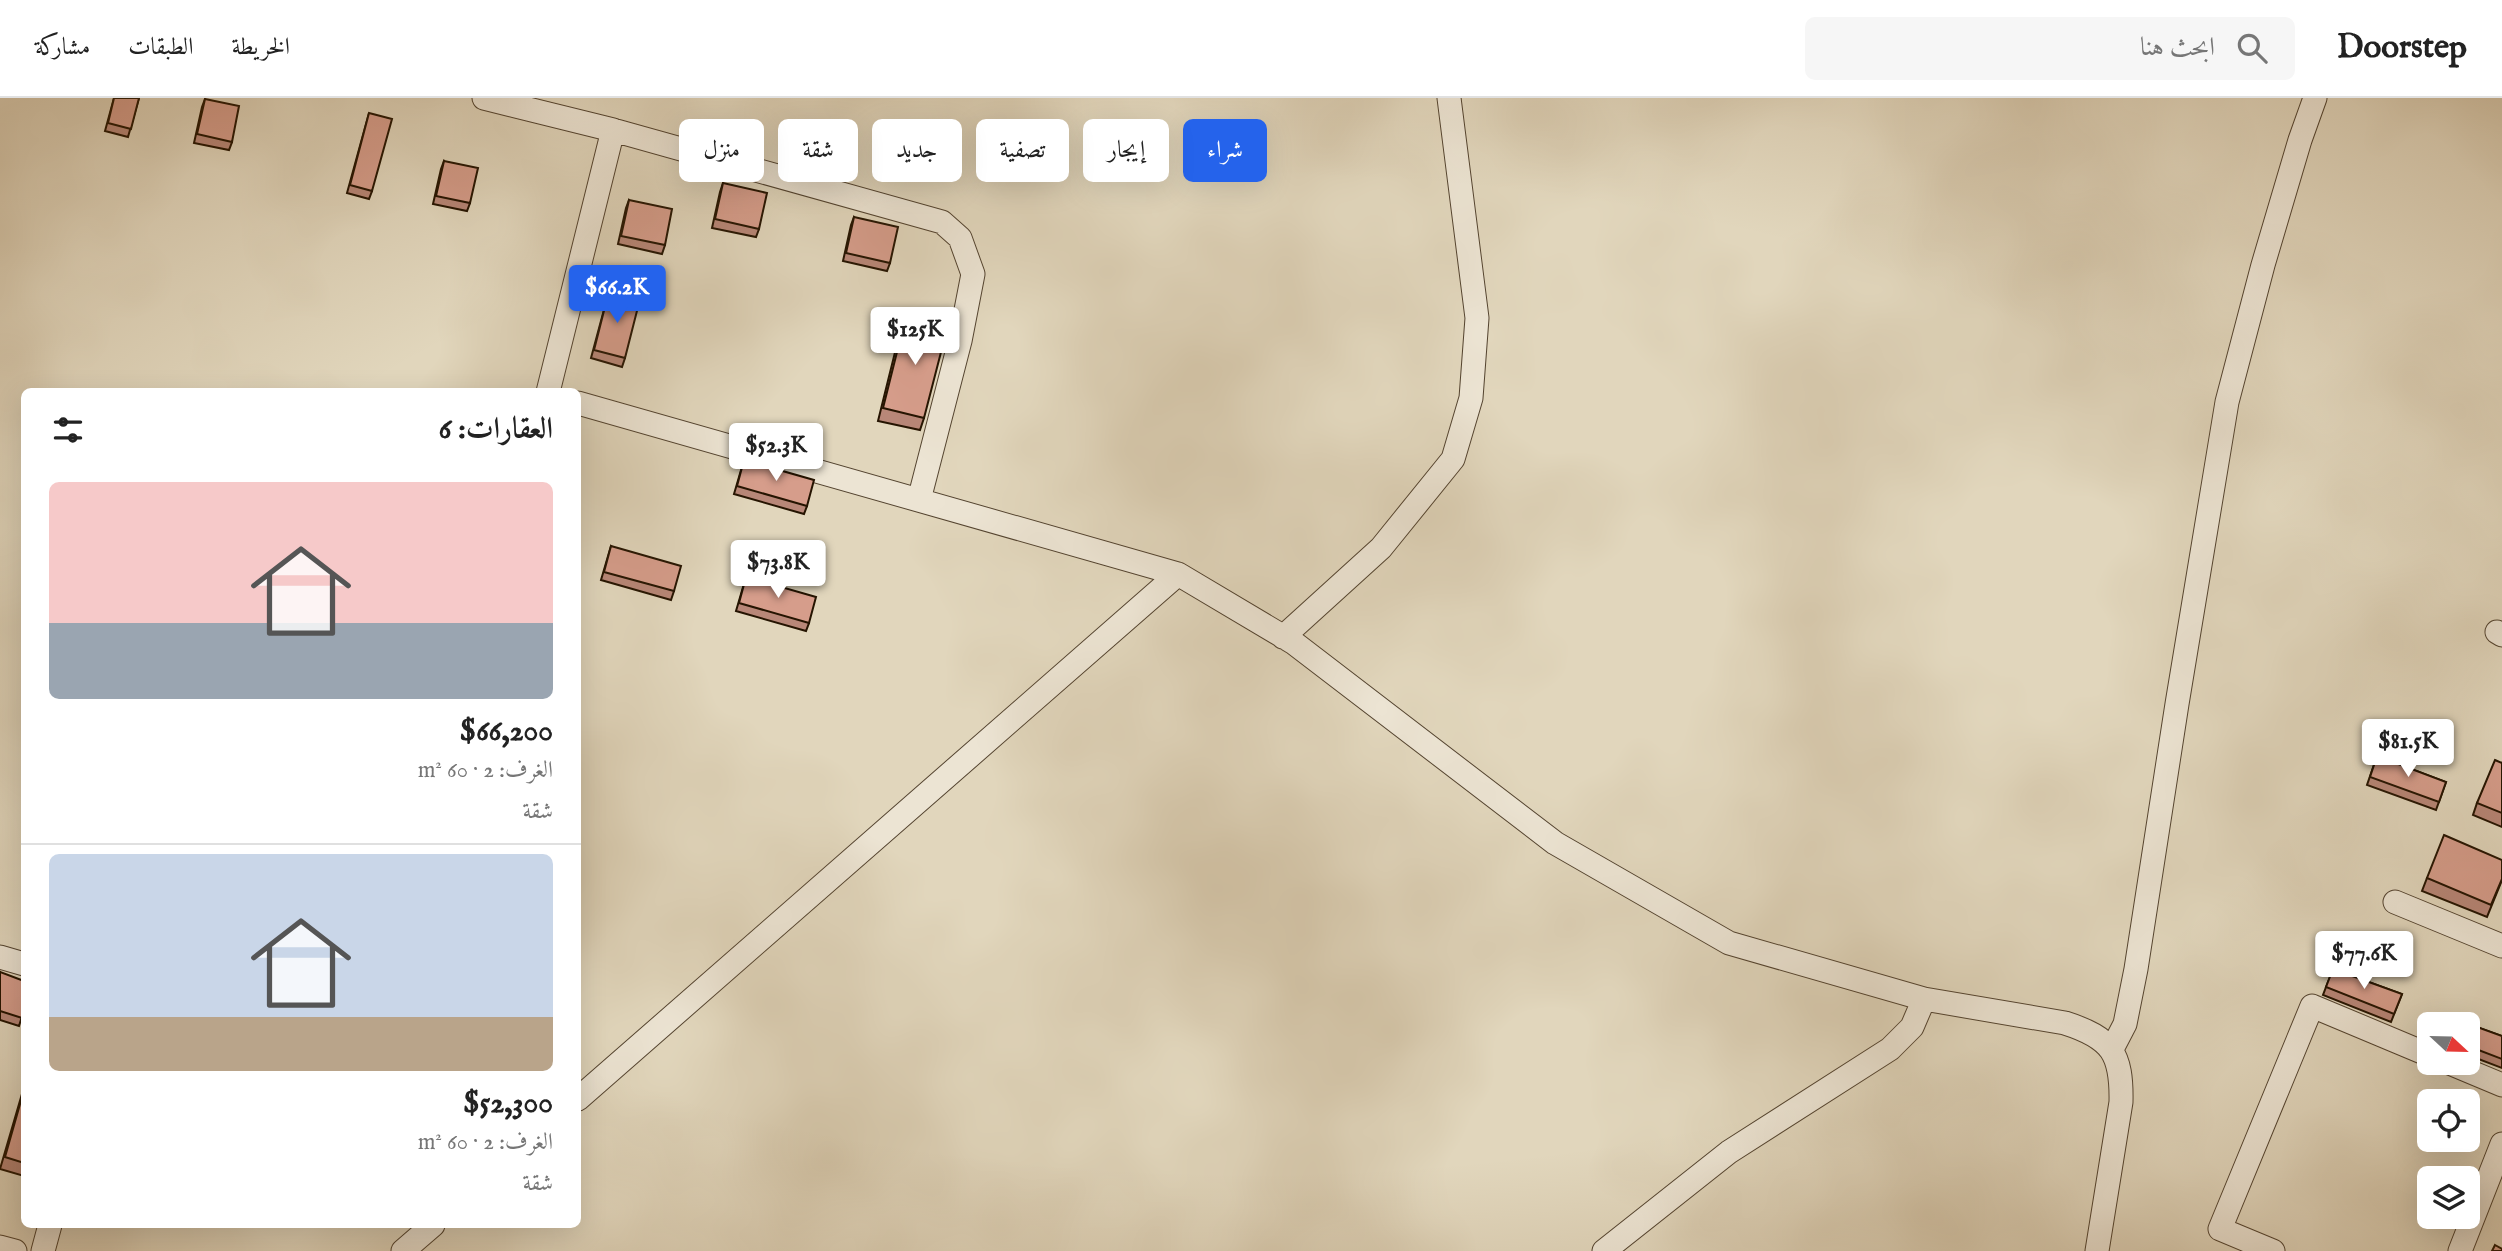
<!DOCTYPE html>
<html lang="ar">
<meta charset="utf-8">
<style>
body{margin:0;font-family:"IM FELL English",Amiri,serif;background:#f6f6f6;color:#222;direction:rtl;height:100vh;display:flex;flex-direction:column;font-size:26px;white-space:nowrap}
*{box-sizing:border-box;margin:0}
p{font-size:23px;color:#767676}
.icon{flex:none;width:38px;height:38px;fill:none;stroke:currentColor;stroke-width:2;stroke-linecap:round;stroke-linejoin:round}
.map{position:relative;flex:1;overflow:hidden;direction:ltr}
.details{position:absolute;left:21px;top:290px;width:560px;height:840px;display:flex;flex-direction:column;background:#fff;border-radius:10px;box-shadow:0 7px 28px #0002;direction:rtl}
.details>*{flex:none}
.guide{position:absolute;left:602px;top:21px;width:665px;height:63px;direction:rtl;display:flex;gap:14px}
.needle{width:46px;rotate:112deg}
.buttons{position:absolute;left:2417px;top:914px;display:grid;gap:14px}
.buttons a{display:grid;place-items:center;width:63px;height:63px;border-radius:10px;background:#fff;box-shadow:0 7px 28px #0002;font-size:35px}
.price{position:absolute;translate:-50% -60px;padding:0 16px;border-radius:7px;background:#fff;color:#222;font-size:23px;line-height:46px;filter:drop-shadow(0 2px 4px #0008)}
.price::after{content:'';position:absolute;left:50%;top:42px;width:21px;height:16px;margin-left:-10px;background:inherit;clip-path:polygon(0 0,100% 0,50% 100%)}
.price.selected{background:#2563eb;color:#fff}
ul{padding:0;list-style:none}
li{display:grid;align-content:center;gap:14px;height:371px;padding:0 28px}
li+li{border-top:2px solid #e0e0e0}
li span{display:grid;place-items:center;height:217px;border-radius:10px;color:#555}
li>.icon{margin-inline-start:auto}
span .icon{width:126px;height:126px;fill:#fffc;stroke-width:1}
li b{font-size:30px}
h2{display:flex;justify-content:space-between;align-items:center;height:84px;padding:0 28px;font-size:30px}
.tag{padding:0 24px;border-radius:10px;background:#fff;box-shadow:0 7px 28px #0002;font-size:24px;line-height:63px}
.tag.selected{background:#2563eb;color:#fff}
header{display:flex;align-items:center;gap:42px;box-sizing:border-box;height:98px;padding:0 35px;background:#fff;border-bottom:2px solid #e0e0e0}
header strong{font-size:33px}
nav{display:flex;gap:38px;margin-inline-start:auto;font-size:24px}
.search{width:490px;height:63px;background:#f6f6f6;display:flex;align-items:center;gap:18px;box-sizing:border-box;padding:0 24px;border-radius:10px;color:#767676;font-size:26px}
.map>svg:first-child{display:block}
</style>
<header>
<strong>Doorstep</strong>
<div class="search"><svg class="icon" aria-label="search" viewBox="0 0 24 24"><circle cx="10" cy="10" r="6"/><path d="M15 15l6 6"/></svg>ابحث هنا</div>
<nav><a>الخريطة</a><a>الطبقات</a><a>مشاركة</a></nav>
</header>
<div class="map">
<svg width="2502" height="1153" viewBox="0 0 2502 1153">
<rect width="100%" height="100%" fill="#e1d6bc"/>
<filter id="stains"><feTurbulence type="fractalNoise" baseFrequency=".00286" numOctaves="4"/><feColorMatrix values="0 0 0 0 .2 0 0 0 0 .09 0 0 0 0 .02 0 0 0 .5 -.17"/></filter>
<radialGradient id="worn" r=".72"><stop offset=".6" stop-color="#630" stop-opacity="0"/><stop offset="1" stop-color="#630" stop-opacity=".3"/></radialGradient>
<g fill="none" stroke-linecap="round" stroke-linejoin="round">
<defs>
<path id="minor" d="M 484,0 L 512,7
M 513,0 L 512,7 L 613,32
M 548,294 L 613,32 L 942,124 L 960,140 L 973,176 L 960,243 L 919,402
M 578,305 L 1178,476 L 1294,545 L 1555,745 L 1729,845 L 1924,901 L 2065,925 C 2112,940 2122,956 2121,1004 L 2097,1153
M 2497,534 L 2502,537
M 1283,539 L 1381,450 L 1453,361 L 1471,300 L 1477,220 L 1449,0
M 2395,804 L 2502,848
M 0,859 L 24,866
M 2112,951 L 2125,926 L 2136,871 L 2177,606 L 2227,304 L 2263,167 L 2300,42 L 2315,0
M 2447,964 L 2502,987
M 578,1001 L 1178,476
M 0,1149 L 15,1153
M 43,1153 L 50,1127
M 403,1153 L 433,1127
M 1604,1153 L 1729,1054 L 1890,951 L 1912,929 L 1924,901
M 2273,1153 L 2220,1131 L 2312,908 L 2429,957
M 2460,1153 L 2502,1046"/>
</defs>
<use href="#minor" stroke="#544430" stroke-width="25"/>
<use href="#minor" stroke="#ece4d3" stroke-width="23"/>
</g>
<path fill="#b88778" stroke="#251401" stroke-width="2" d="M 114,0 L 139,0 L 128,39 L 105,33 Z
M 205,1 L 232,44 L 229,52 L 194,45 L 202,9 Z
M 369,15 L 372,93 L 369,101 L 347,95 Z
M 444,63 L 470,105 L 467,113 L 433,106 L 441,71 Z
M 723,85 L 759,131 L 756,139 L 712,130 L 720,94 Z
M 629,102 L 665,147 L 662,156 L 618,146 L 626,110 Z
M 854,119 L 890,165 L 887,173 L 843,163 L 851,127 Z
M 609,193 L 625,260 L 622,269 L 591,260 Z
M 906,218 L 924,320 L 920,332 L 878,323 L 901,230 Z
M 744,362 L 807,408 L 804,416 L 734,396 Z
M 611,448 L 674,493 L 671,502 L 601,482 Z
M 746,479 L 809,525 L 806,533 L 736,513 Z
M 2377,658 L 2446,684 L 2436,712 L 2367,687 Z
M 2502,665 L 2502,729 L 2473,717 L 2477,705 Z
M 2427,780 L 2502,782 L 2487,819 L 2422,793 Z
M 2333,871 L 2402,896 L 2391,924 L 2323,897 Z
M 0,874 L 24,912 L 19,928 L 0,922 Z
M 2468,926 L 2502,938 L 2502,970 L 2468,957 Z
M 24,989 L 24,1078 L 0,1071 Z"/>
<path fill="#d69d8b" stroke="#251401" stroke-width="2" d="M 114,0 L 139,0 L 131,31 L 108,25 Z
M 205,1 L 239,8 L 232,44 L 197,36 Z
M 369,15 L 392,21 L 372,93 L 350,87 Z
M 444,63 L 478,70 L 470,105 L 436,98 Z
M 723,85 L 767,95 L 759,131 L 715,121 Z
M 629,102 L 672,111 L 665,147 L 621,138 Z
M 854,119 L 898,129 L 890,165 L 846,155 Z
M 609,193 L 640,201 L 625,260 L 594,252 Z
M 906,218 L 948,227 L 924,320 L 883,310 Z
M 744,362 L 814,382 L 807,408 L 737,388 Z
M 611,448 L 681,468 L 674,493 L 604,474 Z
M 746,479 L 816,499 L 809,525 L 739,505 Z
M 2377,658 L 2446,684 L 2439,704 L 2370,679 Z
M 2495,662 L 2502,665 L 2502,715 L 2477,705 Z
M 2444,737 L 2502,762 L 2502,781 L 2491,807 L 2427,780 Z
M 2333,871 L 2402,896 L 2394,916 L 2326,889 Z
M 0,874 L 24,883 L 24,912 L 22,920 L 0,913 Z
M 2447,918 L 2502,938 L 2502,961 L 2468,948 L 2468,926 L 2444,926 Z
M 24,992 L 24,1065 L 5,1059 Z
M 2495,1147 L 2502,1151 L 2502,1153 L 2492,1153 Z"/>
<rect width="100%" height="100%" filter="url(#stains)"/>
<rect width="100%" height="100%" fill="url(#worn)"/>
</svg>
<div class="buttons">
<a><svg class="needle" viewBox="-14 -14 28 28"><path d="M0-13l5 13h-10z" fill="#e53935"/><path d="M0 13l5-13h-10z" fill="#767676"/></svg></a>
<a><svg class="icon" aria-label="locate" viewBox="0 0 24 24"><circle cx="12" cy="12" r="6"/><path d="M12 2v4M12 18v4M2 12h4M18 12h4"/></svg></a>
<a><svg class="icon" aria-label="layers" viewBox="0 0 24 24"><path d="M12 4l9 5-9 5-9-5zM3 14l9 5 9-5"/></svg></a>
</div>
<b class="price selected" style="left:617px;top:227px">$66.2K</b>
<b class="price" style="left:915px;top:269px">$125K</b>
<b class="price" style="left:776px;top:385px">$52.3K</b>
<b class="price" style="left:778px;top:502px">$73.8K</b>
<b class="price" style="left:2408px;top:681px">$81.5K</b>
<b class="price" style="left:2364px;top:893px">$77.6K</b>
<div class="guide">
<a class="tag selected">شراء</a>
<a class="tag">إيجار</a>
<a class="tag">تصفية</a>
<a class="tag">جديد</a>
<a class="tag">شقة</a>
<a class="tag">منزل</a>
</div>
<section class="details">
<h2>العقارات: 6<svg class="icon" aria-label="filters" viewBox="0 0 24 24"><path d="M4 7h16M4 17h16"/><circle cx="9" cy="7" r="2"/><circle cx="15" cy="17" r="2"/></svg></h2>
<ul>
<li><span style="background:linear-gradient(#f6c9c9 65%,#9aa5b1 0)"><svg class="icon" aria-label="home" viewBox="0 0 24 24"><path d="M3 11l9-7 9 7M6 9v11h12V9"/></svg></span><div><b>$66,200</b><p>الغرف: 2 · 60 m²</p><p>شقة</p></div></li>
<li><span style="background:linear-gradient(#c9d6e8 75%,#b9a48a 0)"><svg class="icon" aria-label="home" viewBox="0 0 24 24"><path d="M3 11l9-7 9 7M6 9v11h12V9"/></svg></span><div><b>$52,300</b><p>الغرف: 2 · 60 m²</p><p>شقة</p></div></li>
</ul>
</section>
</div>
